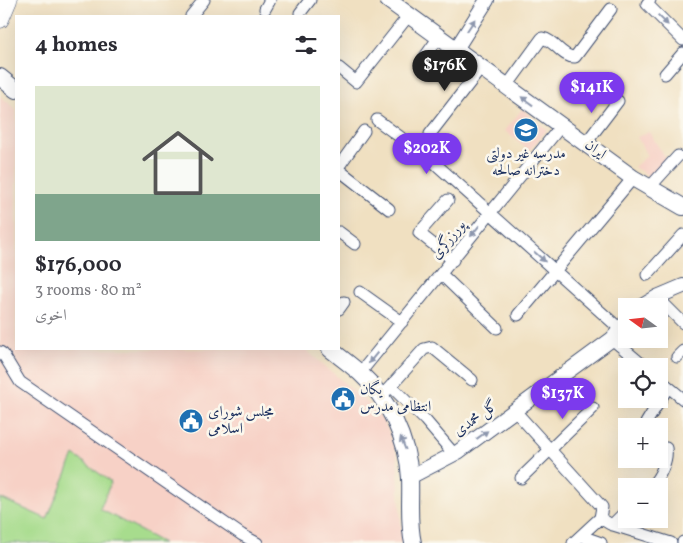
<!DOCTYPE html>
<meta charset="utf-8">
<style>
body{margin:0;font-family:Vollkorn,Amiri,serif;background:#f2f2f3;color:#2b2b33;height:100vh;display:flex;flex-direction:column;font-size:19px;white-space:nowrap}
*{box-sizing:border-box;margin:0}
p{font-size:16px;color:#7c7c81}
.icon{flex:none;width:28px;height:28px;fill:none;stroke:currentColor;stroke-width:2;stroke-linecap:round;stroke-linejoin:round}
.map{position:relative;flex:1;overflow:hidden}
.details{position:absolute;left:15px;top:15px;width:325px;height:335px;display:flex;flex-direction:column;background:#fff;border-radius:0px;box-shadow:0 5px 20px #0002}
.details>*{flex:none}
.needle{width:32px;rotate:285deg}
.controls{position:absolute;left:618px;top:298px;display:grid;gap:10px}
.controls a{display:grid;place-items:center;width:50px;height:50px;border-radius:0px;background:#fff;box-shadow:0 5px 20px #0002;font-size:25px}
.price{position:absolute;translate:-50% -42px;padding:0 11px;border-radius:18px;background:#7c3aed;color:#fff;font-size:16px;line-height:32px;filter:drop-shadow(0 1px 2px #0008)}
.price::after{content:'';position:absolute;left:50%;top:30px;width:15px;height:11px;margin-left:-8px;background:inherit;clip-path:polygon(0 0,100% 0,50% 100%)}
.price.selected{background:#222;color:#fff}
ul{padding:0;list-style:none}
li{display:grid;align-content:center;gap:10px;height:265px;padding:0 20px}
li+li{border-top:1px solid #e1e1e2}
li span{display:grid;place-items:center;height:155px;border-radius:0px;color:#555}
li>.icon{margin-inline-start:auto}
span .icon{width:90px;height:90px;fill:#fffc;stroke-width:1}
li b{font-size:21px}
h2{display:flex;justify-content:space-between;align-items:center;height:60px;padding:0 20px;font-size:21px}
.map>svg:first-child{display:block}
</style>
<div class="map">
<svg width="683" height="543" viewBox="0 0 683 543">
<rect width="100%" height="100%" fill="#fbf7ec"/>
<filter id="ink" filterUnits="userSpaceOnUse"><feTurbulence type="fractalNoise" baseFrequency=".02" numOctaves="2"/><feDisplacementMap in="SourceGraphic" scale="10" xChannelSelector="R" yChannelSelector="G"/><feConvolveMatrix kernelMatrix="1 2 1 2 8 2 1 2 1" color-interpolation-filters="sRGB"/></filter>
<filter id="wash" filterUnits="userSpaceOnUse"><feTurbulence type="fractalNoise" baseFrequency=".0096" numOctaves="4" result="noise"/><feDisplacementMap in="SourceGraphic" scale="20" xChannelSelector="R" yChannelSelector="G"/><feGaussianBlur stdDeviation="1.12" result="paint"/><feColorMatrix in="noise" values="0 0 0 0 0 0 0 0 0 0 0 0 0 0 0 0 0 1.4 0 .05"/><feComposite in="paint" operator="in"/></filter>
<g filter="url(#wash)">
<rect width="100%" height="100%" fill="#f0e0c1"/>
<path fill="#f7d1c6" d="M 0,96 L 16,109 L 16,349 L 305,349 L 377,411 L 388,430 L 397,455 L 402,543 L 0,543 Z
M 522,109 L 547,130 L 529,151 L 505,131 Z
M 649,132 L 667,160 L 650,177 L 634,167 L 647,156 L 637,137 Z"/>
<path fill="#a7dc8d" stroke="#618676" d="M 74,455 L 111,482 L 100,509 L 163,543 L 0,543 L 0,498 L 47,519 Z"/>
</g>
<g filter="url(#ink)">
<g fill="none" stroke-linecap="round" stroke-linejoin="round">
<defs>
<path id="minor" d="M 650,0 L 647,4 L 683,40
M 265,9 L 270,0
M 300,13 L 310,0
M 191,16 L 204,0
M 424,58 L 439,37
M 339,68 L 356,82 L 409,15
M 665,74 L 683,53
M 507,86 L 542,38 C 555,40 562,58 575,57 L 611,9
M 377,120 L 430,159 L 620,329
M 430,134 L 482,67
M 586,143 L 618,101
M 339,166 L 364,131
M 339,170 L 389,209
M 649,188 L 678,156
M 448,200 L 419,233 L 453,260
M 339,232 L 355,244
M 441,274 L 497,328
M 647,275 L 683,235
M 360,292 L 402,322
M 657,297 L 683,323
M 339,309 L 344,302
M 518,315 L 633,178
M 612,339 L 644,366
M 0,352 L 3,354 L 20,382 L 242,535 L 257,543
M 677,357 L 683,351
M 360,373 L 561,126
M 659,379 L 683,399
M 391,386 L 425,420 L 454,454
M 381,397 L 424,349 L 432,347 L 472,380
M 515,411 L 602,507 L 600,518 L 573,543
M 646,423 L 668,387
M 521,478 L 593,408
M 651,486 C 660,478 668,460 666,448
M 600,518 L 610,524 L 671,543
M 612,525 L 626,511
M 581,536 L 601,543
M 683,543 L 683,542"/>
<path id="tertiary" d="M 456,49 L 487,0
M 642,306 L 657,297 L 683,286
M 410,477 L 458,452 L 612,339 L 626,322"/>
<path id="secondary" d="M 388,0 L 633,178 L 683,207
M 0,77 L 16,90
M 330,349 C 340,357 350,364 360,373 C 388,398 408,440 410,478 C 411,499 408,522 413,543"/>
<path id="primary" d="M 0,19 L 8,0"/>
</defs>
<use href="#minor" stroke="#3b4a6d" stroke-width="13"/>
<use href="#tertiary" stroke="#3b4a6d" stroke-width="16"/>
<use href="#secondary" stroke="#3b4a6d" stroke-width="18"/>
<use href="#primary" stroke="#3b4a6d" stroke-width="19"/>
<use href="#minor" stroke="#fff" stroke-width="11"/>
<use href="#tertiary" stroke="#fff" stroke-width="14"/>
<use href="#secondary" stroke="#fff" stroke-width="16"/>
<use href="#primary" stroke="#fff" stroke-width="18"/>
</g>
<defs><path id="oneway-solid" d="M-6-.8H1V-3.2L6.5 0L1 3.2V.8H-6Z" transform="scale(1.25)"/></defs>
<g fill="#8d97ae">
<use href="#oneway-solid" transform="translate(663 20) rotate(45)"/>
<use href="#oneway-solid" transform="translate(471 25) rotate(-57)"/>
<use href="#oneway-solid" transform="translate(527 101) rotate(-144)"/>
<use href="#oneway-solid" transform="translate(475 231) rotate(129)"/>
<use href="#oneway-solid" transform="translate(540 257) rotate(42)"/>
<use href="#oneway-solid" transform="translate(373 358) rotate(129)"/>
<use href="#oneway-solid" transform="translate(482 435) rotate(-36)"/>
<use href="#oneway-solid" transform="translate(403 443) rotate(-111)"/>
</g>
</g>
<defs>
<symbol id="school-disc" viewBox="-11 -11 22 22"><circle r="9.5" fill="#1f6fb2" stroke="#fbf7ec"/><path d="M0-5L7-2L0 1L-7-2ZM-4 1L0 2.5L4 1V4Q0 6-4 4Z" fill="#fff"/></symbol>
<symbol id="civic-disc" viewBox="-11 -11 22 22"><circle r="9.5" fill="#1f6fb2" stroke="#fbf7ec"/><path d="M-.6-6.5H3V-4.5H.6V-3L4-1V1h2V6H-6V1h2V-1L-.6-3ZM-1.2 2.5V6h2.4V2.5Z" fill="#fff"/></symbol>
</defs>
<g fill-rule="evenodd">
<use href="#school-disc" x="512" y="116" width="28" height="28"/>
<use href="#civic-disc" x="329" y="385" width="28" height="28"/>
<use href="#civic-disc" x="177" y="407" width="28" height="28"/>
</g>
<g text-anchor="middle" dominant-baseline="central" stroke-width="5" stroke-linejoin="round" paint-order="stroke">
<g font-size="15" fill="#1b2f5e" stroke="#fbf7ec">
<text transform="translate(595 150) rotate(36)">ایران</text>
<text transform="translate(449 240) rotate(-51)">پورزرگری</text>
<text transform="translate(476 419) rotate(-36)">گل محمدی</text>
</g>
<g font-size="15" fill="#1b2f5e" stroke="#fbf7ec" text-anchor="start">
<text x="526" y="154" text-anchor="middle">مدرسه غیر دولتی<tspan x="526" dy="17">دخترانه صالحه</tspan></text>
<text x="360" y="390">یگان<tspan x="360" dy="17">انتظامی مدرس</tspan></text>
<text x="208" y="412">مجلس شورای<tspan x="208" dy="17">اسلامی</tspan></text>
</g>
</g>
</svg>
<div class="controls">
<a><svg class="needle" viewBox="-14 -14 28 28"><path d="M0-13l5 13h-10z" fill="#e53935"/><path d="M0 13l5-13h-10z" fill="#7c7c81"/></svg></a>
<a><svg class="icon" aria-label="locate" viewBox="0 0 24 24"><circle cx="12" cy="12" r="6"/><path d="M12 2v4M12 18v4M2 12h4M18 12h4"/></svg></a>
<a>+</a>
<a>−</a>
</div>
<b class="price selected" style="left:445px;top:92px">$176K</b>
<b class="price" style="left:592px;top:114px">$141K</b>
<b class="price" style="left:427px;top:175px">$202K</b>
<b class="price" style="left:563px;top:420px">$137K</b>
<section class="details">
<h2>4 homes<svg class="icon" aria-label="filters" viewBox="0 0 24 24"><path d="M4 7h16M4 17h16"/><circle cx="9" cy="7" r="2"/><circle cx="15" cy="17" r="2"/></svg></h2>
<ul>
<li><span style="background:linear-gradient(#dfe7d0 70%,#7fa58c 0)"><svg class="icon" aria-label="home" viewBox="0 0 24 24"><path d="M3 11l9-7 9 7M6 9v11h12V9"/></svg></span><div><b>$176,000</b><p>3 rooms · 80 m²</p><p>اخوی</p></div></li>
</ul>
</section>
</div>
